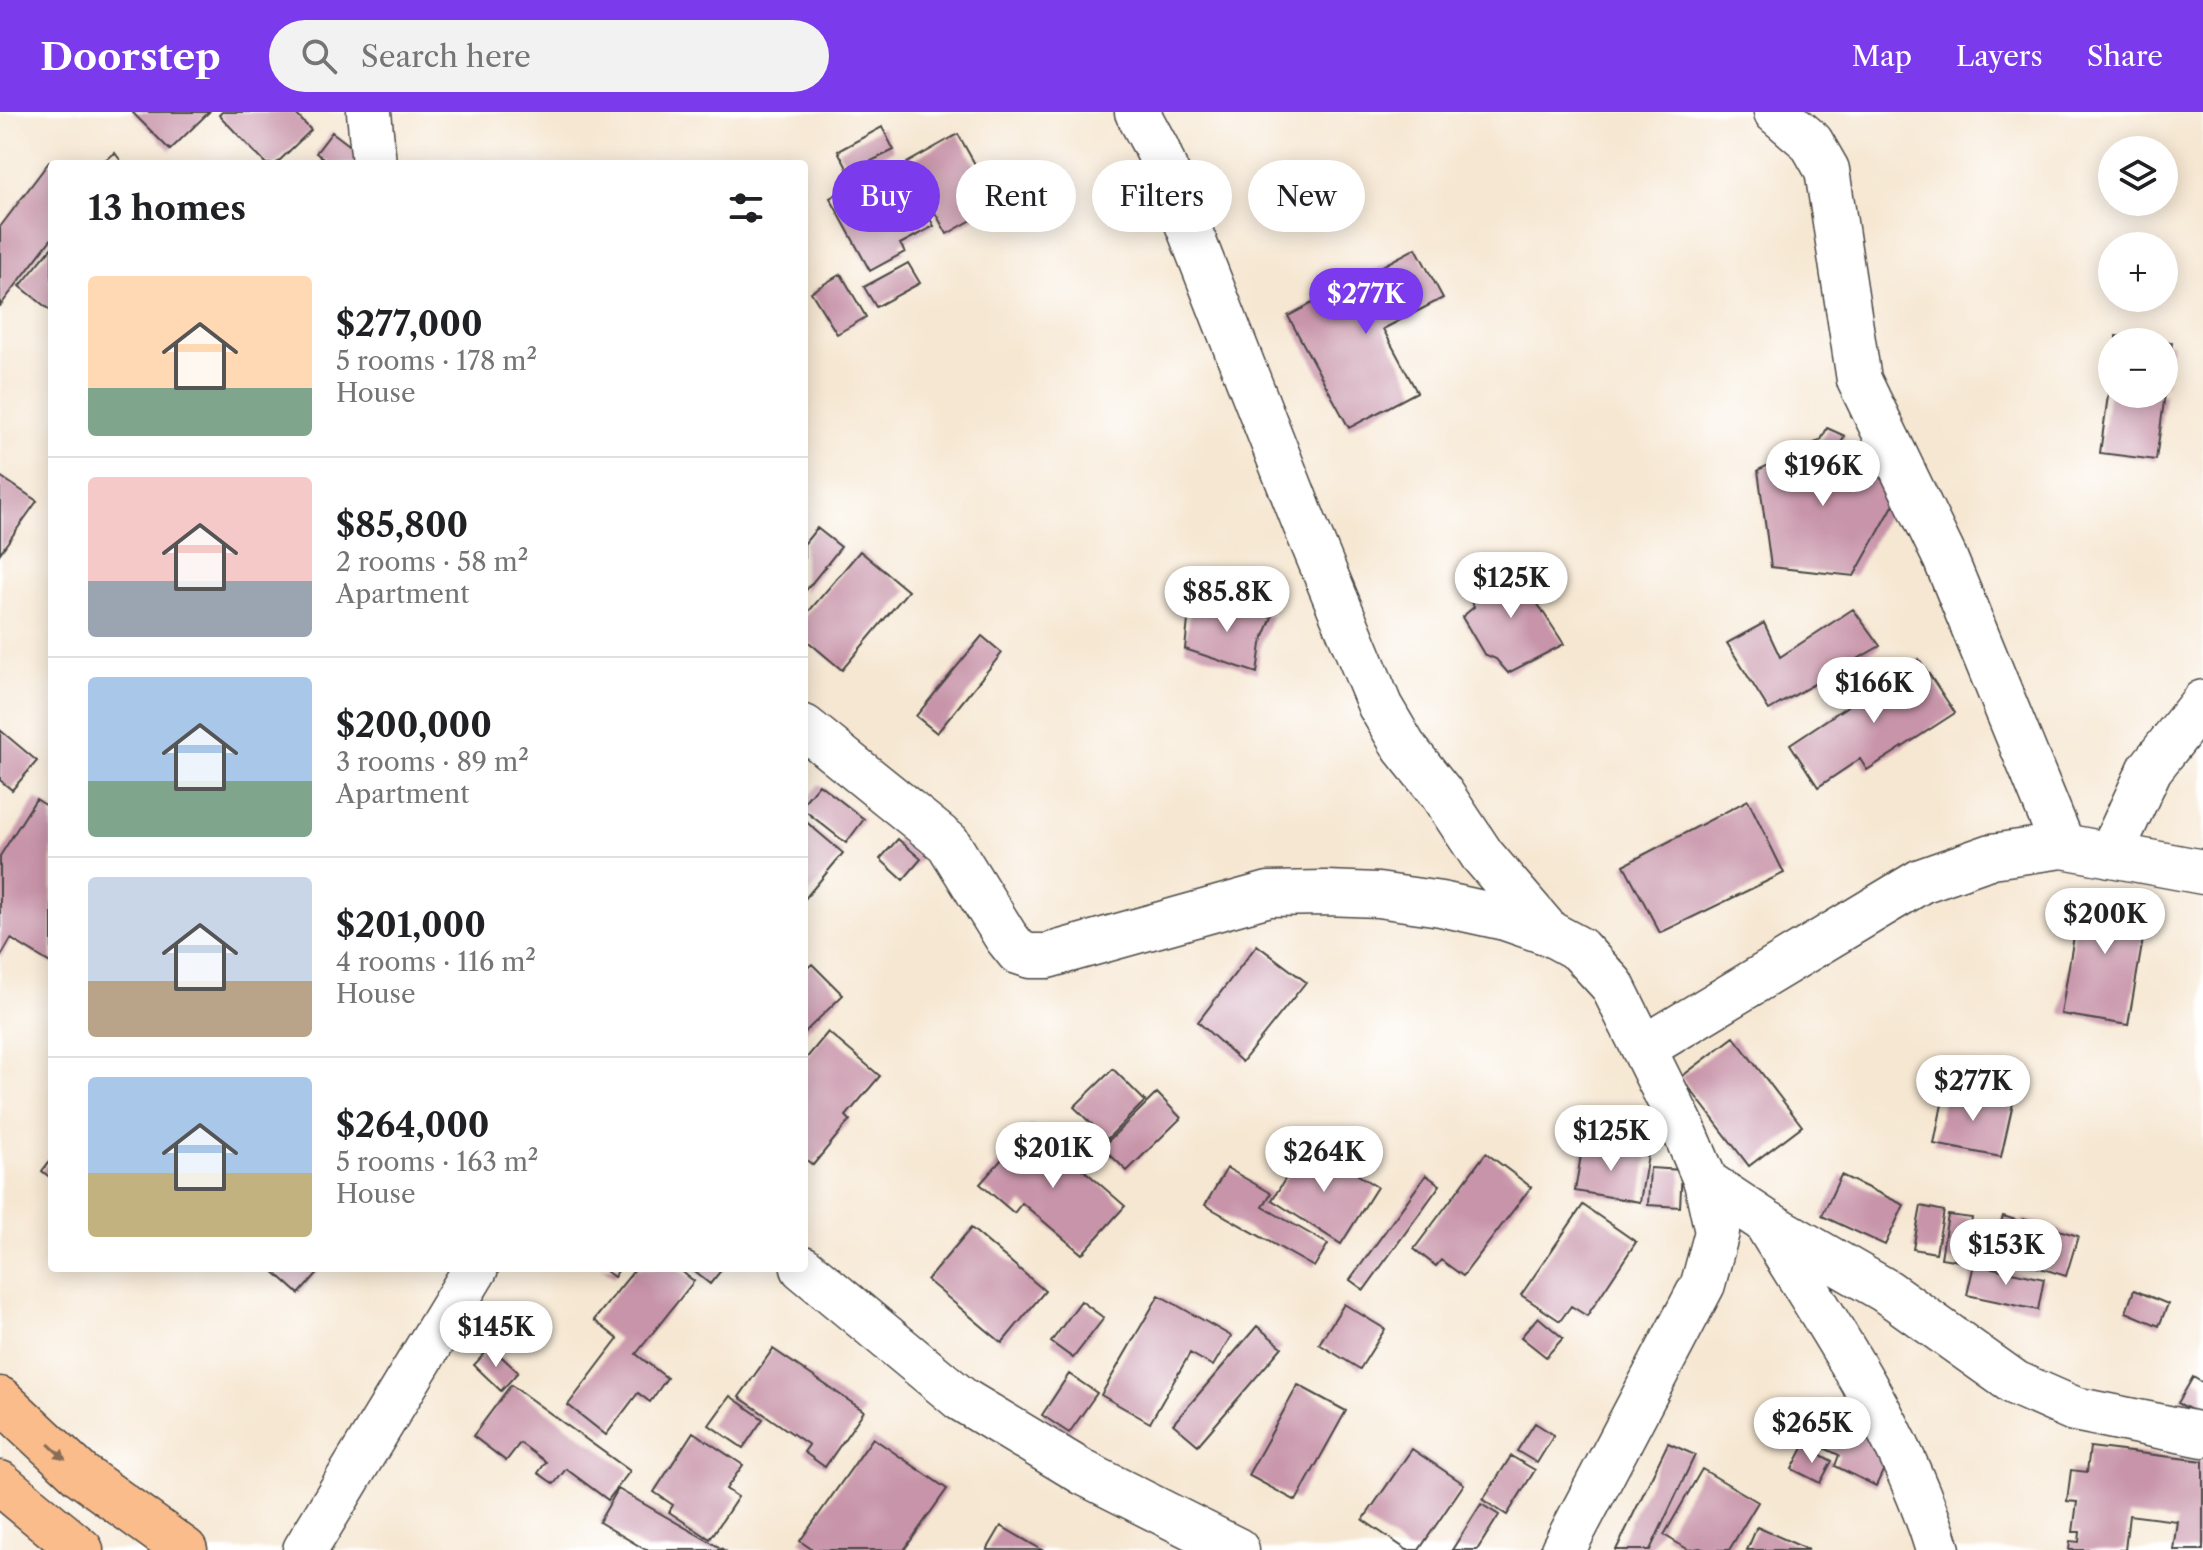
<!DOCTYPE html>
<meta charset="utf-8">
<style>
body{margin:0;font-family:"Libre Caslon Text",serif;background:#f2f2f2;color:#202124;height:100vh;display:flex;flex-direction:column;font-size:30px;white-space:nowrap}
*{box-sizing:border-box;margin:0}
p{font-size:26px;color:#757577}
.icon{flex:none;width:44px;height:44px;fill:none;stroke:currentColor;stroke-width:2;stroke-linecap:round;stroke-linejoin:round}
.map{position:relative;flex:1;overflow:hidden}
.sheet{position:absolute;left:48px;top:48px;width:760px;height:1112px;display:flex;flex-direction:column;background:#fff;border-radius:8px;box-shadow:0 4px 20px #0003}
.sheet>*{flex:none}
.top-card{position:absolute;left:832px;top:48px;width:760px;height:72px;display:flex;gap:16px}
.controls{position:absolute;left:2098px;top:24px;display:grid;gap:16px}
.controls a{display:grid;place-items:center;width:80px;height:80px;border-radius:50%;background:#fff;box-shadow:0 4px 20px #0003;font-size:40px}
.price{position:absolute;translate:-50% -68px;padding:0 18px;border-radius:28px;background:#fff;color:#222;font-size:26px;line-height:52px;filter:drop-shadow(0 2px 4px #0008)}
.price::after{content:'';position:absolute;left:50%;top:48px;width:24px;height:18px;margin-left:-12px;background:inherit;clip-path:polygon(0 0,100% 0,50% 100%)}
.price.selected{background:#7c3aed;color:#fff}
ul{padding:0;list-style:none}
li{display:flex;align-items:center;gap:24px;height:200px;padding:0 40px}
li+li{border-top:2px solid #e0e0e0}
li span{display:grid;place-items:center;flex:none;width:224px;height:160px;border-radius:8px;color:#555}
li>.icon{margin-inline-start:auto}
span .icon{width:96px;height:96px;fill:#fffc;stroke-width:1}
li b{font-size:34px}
h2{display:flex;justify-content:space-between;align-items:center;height:96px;padding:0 40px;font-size:34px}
.pill{padding:0 28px;border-radius:36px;background:#fff;box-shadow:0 4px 20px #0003;font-size:28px;line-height:72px}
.pill.selected{background:#7c3aed;color:#fff}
header{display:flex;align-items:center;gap:48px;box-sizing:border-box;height:112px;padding:0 40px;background:#7c3aed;color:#fff}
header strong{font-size:38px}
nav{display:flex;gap:44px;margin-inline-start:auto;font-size:28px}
.search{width:560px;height:72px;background:#f2f2f2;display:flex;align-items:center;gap:20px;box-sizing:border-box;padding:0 28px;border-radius:44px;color:#757577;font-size:30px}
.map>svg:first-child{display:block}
</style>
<header>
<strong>Doorstep</strong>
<div class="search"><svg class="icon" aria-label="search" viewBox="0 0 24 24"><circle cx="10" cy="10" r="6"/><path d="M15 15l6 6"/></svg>Search here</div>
<nav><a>Map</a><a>Layers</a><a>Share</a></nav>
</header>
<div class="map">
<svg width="2203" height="1438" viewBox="0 0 2203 1438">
<rect width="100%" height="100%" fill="#fff"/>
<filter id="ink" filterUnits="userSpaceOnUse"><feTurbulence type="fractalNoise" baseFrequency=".0125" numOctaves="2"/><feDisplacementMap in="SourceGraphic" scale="16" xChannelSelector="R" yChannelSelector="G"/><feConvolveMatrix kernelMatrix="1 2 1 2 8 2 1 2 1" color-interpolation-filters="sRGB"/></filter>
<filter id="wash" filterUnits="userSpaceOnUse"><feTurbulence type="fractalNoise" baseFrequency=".006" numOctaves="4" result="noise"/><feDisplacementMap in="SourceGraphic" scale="32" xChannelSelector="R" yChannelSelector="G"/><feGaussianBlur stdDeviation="1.8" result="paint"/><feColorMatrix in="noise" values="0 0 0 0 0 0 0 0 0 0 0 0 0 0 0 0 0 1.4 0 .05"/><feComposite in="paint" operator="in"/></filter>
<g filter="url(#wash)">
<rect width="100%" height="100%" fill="#f6e7d2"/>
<g id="blocks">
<path fill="#c894a9" d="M 132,0 L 209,0 L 170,38 Z
M 222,0 L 294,0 L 311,18 L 276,52 L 266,52 L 219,3 Z
M 882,15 L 894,38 L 849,60 L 838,39 Z
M 332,20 L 361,42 L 354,52 L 331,52 L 316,41 Z
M 958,22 L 998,93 L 947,122 L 907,51 Z
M 115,41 L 123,52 L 99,52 Z
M 49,50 L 52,52 L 52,126 L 0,194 L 0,115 Z
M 902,57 L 934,114 L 900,132 L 905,140 L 870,159 L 830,86 L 862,68 L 866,76 Z
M 52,135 L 52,200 L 20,174 Z
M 1416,136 L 1443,186 L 1383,217 L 1417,280 L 1349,316 L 1288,204 Z
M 908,151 L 920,171 L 876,195 L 864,175 Z
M 841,162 L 866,205 L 837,222 L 811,180 Z
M 2116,224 L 2147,228 L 2147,230 L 2116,230 Z
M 2164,230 L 2172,231 L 2166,273 L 2164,273 Z
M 2110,269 L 2112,282 L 2165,282 L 2156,348 L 2100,341 Z
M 1827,316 L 1845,324 L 1838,336 L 1866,344 L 1891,381 L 1894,392 L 1854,464 L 1771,455 L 1758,358 L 1821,328 Z
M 0,364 L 37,389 L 0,441 Z
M 817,416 L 841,435 L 804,481 L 804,432 Z
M 860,439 L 908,479 L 842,558 L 804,526 L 804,505 Z
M 1519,449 L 1536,473 L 1530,480 L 1564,532 L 1508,561 L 1496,547 L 1484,542 L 1462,505 L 1474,495 L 1469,481 Z
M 1198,485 L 1272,505 L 1261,532 L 1257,561 L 1185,537 L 1188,508 Z
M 1853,497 L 1880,534 L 1769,598 L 1727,531 L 1764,511 L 1780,545 Z
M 982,524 L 1002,541 L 937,621 L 916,604 Z
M 1919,547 L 1955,601 L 1867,658 L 1860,647 L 1818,675 L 1790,632 Z
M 0,618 L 37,649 L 12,678 L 0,668 Z
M 819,672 L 864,707 L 846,731 L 804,698 L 804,690 Z
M 36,687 L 52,697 L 52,852 L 11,827 L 0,846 L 0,744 Z
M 1748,688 L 1784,761 L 1660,821 L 1624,753 Z
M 804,708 L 843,741 L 804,788 Z
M 898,727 L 921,747 L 903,768 L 880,747 Z
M 2082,776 L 2150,787 L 2128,913 L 2061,902 Z
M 1257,833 L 1306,870 L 1242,950 L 1198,910 Z
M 812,852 L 843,883 L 804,921 L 804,859 Z
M 828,920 L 880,964 L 846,1004 L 850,1008 L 813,1053 L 804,1046 L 804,949 Z
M 1734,925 L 1802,1014 L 1749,1054 L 1681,965 Z
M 1113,957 L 1145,989 L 1107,1027 L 1074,995 Z
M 1945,977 L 2013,991 L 2001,1045 L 1934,1032 Z
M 1157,981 L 1181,1006 L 1127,1059 L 1102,1035 Z
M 1032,1013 L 1125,1094 L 1082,1142 L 1022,1091 L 1014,1101 L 980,1072 Z
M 1308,1031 L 1377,1075 L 1341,1132 L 1272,1088 Z
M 1583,1031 L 1648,1043 L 1640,1090 L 1575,1079 Z
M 1486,1041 L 1531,1075 L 1463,1164 L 1441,1148 L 1436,1154 L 1414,1137 Z
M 52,1046 L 52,1067 L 42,1059 Z
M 1227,1056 L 1271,1081 L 1263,1095 L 1328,1132 L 1314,1155 L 1205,1093 Z
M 1650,1056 L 1682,1058 L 1680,1095 L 1648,1093 Z
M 1426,1063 L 1440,1073 L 1364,1178 L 1350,1168 Z
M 1841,1063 L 1904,1093 L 1885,1133 L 1822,1104 Z
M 1583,1093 L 1636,1130 L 1587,1204 L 1571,1194 L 1560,1209 L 1521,1183 Z
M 1921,1094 L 1944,1099 L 1936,1141 L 1913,1137 Z
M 1948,1103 L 1972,1106 L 1965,1150 L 1941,1146 Z
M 2003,1104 L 2019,1109 L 2011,1134 L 1995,1129 Z
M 2023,1107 L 2078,1124 L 2066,1164 L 2011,1147 Z
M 971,1116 L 1045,1179 L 1002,1231 L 927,1168 Z
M 1974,1152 L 2044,1167 L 2038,1198 L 1967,1183 Z
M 270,1156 L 322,1156 L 299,1182 Z
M 602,1156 L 620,1156 L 614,1165 Z
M 636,1156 L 677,1156 L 694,1169 L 636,1242 L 667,1266 L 650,1290 L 638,1281 L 606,1323 L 568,1293 L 618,1227 L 594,1208 Z
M 690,1156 L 723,1156 L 710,1172 Z
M 2134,1178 L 2168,1192 L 2159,1214 L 2126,1200 Z
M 1159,1183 L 1231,1224 L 1213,1254 L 1190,1241 L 1150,1311 L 1101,1283 Z
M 1081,1189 L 1104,1206 L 1073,1246 L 1051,1230 Z
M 1344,1192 L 1385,1217 L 1360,1257 L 1319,1232 Z
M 1538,1205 L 1563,1226 L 1546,1245 L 1521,1225 Z
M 1257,1214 L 1282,1235 L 1198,1333 L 1173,1312 Z
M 491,1235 L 518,1260 L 501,1279 L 474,1253 Z
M 773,1237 L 864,1299 L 825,1355 L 804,1340 L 809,1333 L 739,1285 Z
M 1069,1262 L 1097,1281 L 1069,1321 L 1042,1303 Z
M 2193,1265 L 2203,1271 L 2203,1304 L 2178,1291 Z
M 511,1273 L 630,1359 L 608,1388 L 566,1357 L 554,1372 L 538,1361 L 546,1350 L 520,1331 L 506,1349 L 473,1324 Z
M 1298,1273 L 1346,1299 L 1296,1389 L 1248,1363 Z
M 730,1284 L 763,1307 L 743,1336 L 709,1313 Z
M 1822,1293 L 1897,1329 L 1876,1374 L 1835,1354 L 1839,1343 L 1805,1327 Z
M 1535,1311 L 1554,1323 L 1537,1351 L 1517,1339 Z
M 693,1320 L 743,1353 L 726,1377 L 738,1385 L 710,1427 L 669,1400 L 673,1393 L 654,1380 Z
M 873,1326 L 947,1377 L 904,1438 L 813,1438 L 800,1429 Z
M 1668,1331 L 1695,1343 L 1650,1438 L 1616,1438 Z
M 1804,1334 L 1832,1349 L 1820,1371 L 1792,1357 Z
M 2090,1335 L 2203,1349 L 2203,1438 L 2173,1438 L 2177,1409 L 2129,1403 L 2125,1438 L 2069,1438 L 2070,1429 L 2079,1430 L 2080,1420 L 2073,1420 L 2077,1390 L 2067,1389 L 2071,1358 L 2087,1360 Z
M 1412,1337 L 1464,1372 L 1419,1438 L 1407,1438 L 1363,1408 Z
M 1511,1344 L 1535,1358 L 1507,1403 L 1483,1388 Z
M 1702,1357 L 1758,1390 L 1729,1438 L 1704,1438 L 1700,1436 L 1689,1438 L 1664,1423 Z
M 618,1377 L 724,1438 L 646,1438 L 599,1410 Z
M 1481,1392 L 1499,1403 L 1477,1438 L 1452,1438 Z
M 1001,1414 L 1042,1438 L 987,1438 Z
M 1757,1415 L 1809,1438 L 1747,1438 Z"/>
</g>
</g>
<g filter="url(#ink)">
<use href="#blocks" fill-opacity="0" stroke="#494744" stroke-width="2"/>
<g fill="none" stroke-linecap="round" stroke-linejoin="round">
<defs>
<path id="minor" d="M 369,0 L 374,52
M 1137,0 L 1157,37 L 1177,86 L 1304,410 L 1380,594 L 1404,635 L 1441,681 L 1482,743 L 1549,821
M 1776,0 L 1811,30 L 1827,58 L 1859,268 L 1945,446 L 2063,734
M 804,615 L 948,731 L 1006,825 L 1018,840 L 1030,844 L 1047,844 L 1269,782 L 1326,781 L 1378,783 L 1441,792 L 1505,806 L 1551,822 L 1579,837 L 1612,873 L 1683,1016 L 1706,1070 L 1717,1120 L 1703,1172 L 1563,1438
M 2110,743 L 2150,657 L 2203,590
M 1644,936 L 1921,769 L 1992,744 L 2063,734 L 2203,760
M 1706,1070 L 1766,1110 L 1886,1179 L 2015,1271 L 2074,1297 L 2203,1323
M 1769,1116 C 1832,1219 1903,1321 1938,1438
M 803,1156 L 961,1287 L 1084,1361 L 1237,1438
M 305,1438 L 476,1156"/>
<path id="highway" d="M 0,1287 L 80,1362 L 185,1438
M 0,1371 L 81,1438"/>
</defs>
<use href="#minor" stroke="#494744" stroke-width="47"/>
<use href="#highway" stroke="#494744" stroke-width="47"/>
<use href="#minor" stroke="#fff" stroke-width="44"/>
<use href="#highway" stroke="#fabc8b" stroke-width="44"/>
</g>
<defs><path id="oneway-solid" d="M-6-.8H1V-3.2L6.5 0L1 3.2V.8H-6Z" transform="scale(2)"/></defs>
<use fill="#886c56" href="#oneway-solid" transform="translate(57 1340) rotate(43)"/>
</g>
</svg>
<div class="controls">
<a><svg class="icon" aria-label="layers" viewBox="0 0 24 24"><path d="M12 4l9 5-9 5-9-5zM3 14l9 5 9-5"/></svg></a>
<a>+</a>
<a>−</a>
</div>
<b class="price selected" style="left:1366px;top:224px">$277K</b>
<b class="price" style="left:1823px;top:396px">$196K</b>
<b class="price" style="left:1511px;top:508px">$125K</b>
<b class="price" style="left:1227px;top:522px">$85.8K</b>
<b class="price" style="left:1874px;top:613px">$166K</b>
<b class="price" style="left:2105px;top:844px">$200K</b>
<b class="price" style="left:1973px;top:1011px">$277K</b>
<b class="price" style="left:1611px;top:1061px">$125K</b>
<b class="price" style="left:1053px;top:1078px">$201K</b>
<b class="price" style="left:1324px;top:1082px">$264K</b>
<b class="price" style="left:2006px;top:1175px">$153K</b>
<b class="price" style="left:496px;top:1257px">$145K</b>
<b class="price" style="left:1812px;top:1353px">$265K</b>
<div class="top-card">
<a class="pill selected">Buy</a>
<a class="pill">Rent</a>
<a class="pill">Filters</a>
<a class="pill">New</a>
</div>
<section class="sheet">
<h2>13 homes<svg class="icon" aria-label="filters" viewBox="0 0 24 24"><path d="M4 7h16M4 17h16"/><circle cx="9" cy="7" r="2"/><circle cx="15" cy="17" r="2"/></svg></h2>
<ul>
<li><span style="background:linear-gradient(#ffd9b3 70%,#7fa58c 0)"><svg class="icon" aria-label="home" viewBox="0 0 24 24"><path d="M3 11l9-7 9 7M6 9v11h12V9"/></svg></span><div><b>$277,000</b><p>5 rooms · 178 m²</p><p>House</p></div></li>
<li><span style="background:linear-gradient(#f6c9c9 65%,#9aa5b1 0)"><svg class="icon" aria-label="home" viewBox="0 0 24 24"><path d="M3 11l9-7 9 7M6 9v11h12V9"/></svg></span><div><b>$85,800</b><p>2 rooms · 58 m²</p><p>Apartment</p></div></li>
<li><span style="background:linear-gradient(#a9c7e8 65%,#7fa58c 0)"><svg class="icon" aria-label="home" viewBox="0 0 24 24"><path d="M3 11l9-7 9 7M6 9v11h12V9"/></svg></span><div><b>$200,000</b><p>3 rooms · 89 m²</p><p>Apartment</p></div></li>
<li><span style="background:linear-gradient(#c9d6e8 65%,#b9a48a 0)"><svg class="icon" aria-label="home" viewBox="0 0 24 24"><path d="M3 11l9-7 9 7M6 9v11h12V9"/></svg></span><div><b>$201,000</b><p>4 rooms · 116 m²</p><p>House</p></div></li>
<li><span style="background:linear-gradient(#a9c7e8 60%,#c2b280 0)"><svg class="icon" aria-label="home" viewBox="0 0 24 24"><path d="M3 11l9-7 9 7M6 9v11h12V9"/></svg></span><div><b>$264,000</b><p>5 rooms · 163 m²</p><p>House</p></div></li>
</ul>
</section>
</div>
